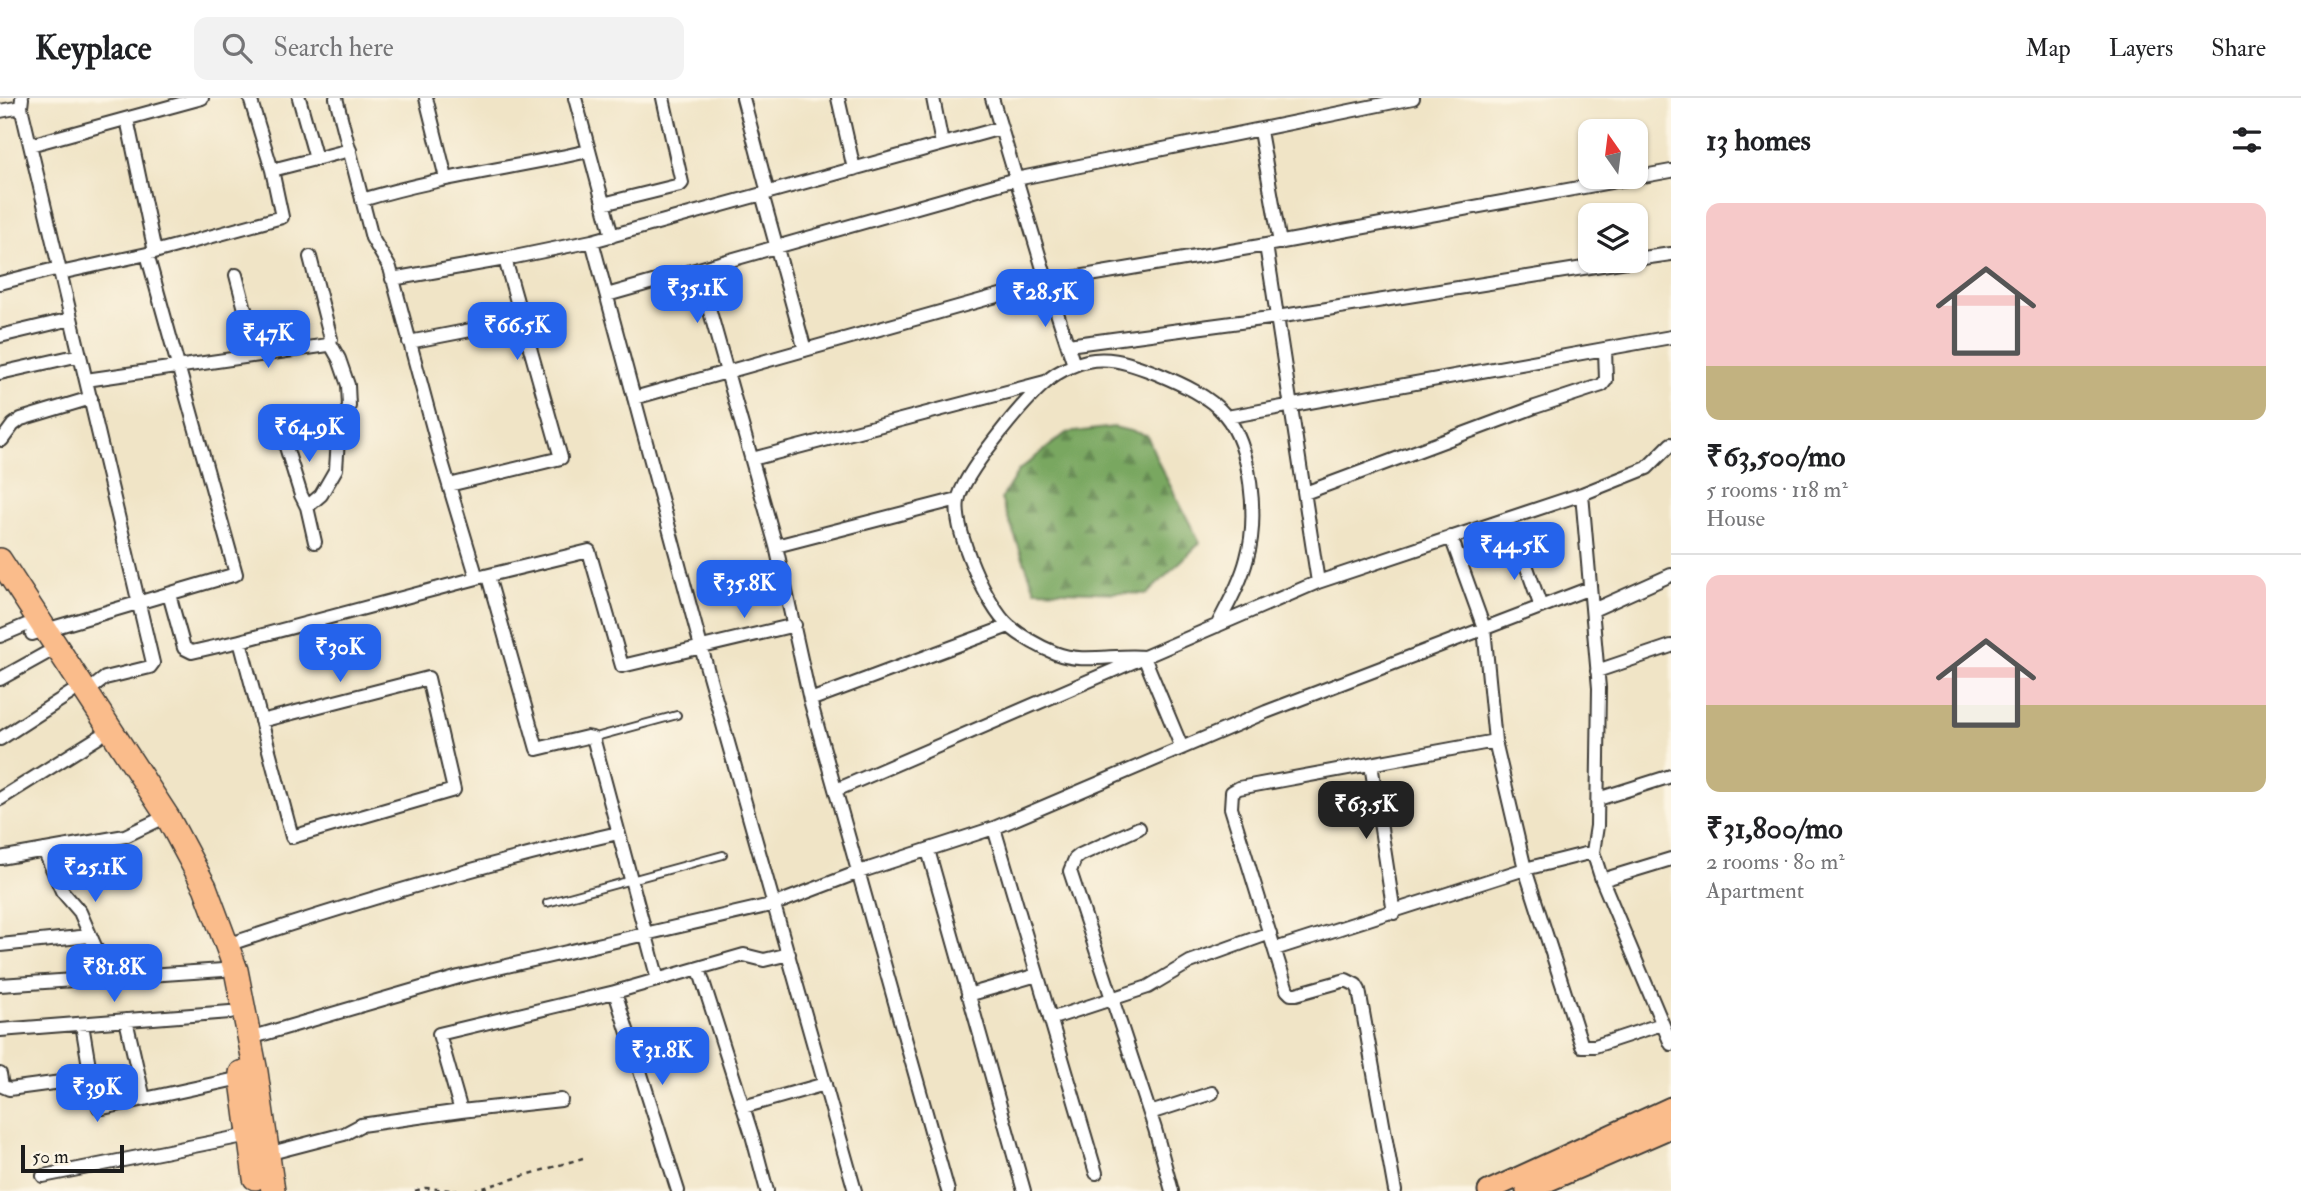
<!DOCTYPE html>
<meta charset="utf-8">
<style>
body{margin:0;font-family:"IM FELL Double Pica",serif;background:#f2f2f2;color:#202124;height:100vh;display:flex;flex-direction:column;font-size:26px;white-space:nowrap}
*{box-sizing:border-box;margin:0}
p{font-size:23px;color:#757577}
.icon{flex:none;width:38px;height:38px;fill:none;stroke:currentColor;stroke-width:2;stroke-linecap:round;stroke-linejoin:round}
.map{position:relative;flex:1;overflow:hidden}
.drawer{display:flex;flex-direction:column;background:#fff;width:630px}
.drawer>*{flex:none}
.needle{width:46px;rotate:346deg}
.buttons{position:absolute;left:1578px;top:21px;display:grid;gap:14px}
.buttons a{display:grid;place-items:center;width:70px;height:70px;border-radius:14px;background:#fff;box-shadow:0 2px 5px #0004;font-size:35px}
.scale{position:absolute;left:21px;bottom:18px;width:103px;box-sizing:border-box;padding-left:7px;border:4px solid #1c1c1c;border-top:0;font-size:19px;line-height:24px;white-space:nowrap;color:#1c1c1c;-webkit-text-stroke:5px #fcf5e5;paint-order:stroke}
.price{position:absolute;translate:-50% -60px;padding:0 16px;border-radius:14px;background:#2563eb;color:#fff;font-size:23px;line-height:46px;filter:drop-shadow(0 2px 4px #0008)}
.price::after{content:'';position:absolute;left:50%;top:42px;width:21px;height:16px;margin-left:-10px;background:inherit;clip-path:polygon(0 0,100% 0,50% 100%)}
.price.active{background:#222;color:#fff}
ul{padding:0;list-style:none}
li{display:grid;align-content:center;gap:14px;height:371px;padding:0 35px}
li+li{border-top:2px solid #e0e0e0}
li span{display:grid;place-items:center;height:217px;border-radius:14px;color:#555}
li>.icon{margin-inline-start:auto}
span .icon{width:126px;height:126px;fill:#fffc;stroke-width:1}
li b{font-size:30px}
h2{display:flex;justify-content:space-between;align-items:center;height:84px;padding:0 35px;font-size:30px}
header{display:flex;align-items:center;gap:42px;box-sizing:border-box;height:98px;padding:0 35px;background:#fff;border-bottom:2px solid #e0e0e0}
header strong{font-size:33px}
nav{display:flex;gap:38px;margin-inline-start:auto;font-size:24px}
.search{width:490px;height:63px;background:#f2f2f2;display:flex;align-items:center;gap:18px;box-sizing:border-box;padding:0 24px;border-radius:14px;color:#757577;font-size:26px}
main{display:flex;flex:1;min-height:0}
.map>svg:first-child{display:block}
</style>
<header>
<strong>Keyplace</strong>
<div class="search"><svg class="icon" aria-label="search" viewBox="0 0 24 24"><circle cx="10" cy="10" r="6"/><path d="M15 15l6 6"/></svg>Search here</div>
<nav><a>Map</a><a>Layers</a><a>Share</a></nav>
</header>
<main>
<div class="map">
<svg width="1671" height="1093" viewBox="0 0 1671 1093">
<defs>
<pattern id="forest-firs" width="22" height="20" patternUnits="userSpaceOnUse" patternTransform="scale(1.75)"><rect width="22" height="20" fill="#79a761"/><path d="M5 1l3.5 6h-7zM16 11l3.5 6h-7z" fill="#62874f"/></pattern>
</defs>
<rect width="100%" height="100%" fill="#fcf5e5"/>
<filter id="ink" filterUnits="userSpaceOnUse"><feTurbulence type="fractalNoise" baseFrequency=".0143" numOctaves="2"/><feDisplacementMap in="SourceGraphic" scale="14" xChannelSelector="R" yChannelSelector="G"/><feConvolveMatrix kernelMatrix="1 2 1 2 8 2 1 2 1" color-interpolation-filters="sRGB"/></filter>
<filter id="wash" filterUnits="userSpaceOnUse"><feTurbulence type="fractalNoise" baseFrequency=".00686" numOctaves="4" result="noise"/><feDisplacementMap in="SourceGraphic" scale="28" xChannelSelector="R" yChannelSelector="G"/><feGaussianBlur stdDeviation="1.57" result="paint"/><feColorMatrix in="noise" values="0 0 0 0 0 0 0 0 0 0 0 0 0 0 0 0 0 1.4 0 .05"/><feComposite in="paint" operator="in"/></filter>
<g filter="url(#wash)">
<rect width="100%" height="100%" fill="#f0e4c6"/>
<path fill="url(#forest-firs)" stroke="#4a623e" stroke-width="2" d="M 1114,329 L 1147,337 L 1159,366 L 1200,445 L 1147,496 L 1035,492 L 1001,401 L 1019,372 L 1066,335 Z"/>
</g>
<g filter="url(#ink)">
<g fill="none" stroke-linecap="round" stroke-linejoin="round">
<defs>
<path id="lane" d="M 592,640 L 677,617
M 547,805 L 723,757"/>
<path id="street" d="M 299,0 L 316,61
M 426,0 L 446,80
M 575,0 L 612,138
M 743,0 L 768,95
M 838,0 L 854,71
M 933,0 L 942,46
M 992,0 L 1047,184 L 1074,267
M 21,9 L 153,565 L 150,569 L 105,580 L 87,594
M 0,13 L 21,9 L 22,0
M 127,21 L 155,154
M 1260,33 L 1280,145
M 30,47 L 202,0
M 272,72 L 350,52
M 762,96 L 805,252
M 362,102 C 437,79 513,70 589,53
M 603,106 L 680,87 L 682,85 L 663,0
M 1266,147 L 1318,484 L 1582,396
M 147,156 L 282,119 L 272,72 L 250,0
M 505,161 L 592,143
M 1636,161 L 1671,156
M 698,171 L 776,448 L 810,602 L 948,1093
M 236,177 L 257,257
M 392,181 L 505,161 L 561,360 L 449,387
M 0,185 L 59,170
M 607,197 L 1016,81 L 1413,0
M 0,238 L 71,221
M 409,244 L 522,222
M 1068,247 L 1277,219 L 1627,163
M 0,275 L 80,257
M 86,282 L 328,247 L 331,241 L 310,159
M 634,300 L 1043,185 L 1266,147 L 1671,73
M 1227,319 L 1671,239
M 282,336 L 301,397 L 307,409
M 2,342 L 13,327 L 21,321 L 91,300
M 1671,346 L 1647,370 L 1582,396 L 1599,590 L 1597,728 L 1593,754 L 1602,782 L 1671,946
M 752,361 L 1045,284
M 1305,395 L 1535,309 L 1602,287 L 1606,282 L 1605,251
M 1451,439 L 1484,530 L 1495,643 L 1525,771 L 1593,754
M 315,444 L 307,409 L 321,397 L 336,371 L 338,341 L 349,308 L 348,287 L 339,261 L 330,245
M 1519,447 L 1541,509
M 776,448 L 958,401
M 488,478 L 537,651 L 587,639 L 592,640 L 594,643 L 658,882
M 481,479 L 589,453 L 622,568 L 795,527
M 169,496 L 184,550 L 192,554 L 240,543
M 1593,512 L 1671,477
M 32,536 L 236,476 L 147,156 L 60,175
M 0,538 L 26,527
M 1597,573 L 1671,548
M 0,581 L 45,556
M 810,602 L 1009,528
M 261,623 L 428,580 L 454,692 L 292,739 C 275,674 257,608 240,543 L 477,480 L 442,364 L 390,170 L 372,140 L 336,0
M 0,641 L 71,595
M 1182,650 L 1144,559 C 1116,556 1082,566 1055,555 C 1041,549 1021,538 1009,528 C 987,509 953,432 958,403 C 962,377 1023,304 1045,285 C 1052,278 1062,272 1072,268 C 1102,254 1130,265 1158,276 C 1182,286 1209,298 1225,317 C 1252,349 1258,421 1247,460 C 1241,484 1228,506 1217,528
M 1371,666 L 1394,815
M 836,692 L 1318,484
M 0,701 L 99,639
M 1598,701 L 1671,678
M 994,730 L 1096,1075
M 1139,730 L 1080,757 L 1075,761 L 1070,773 L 1155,1031 L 1172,1093
M 44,752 L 62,793 L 80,814 L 108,878
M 928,752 L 1024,1093
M 0,760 L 125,738 L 167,718
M 1602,782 L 1671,761
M 0,847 L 90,838
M 227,847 C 356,804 486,765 618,735
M 1275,851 L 1525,771 L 1582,948 L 1595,948 L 1662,926
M 699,871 L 752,1037 L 767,1093
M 0,887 L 223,872
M 615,894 L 678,1093
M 968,897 L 1037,877
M 1050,921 L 1148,889 L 1190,864 L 1270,835
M 126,922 L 144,1001
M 82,926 L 91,980
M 0,932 L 230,914
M 250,940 L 459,879 L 775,806 L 859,774 L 994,730 L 1266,614 L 1590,490
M 0,976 L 2,988 L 9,991 L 91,980 L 99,1009 L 103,1010 L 241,980
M 743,1009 L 825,986
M 461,1013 L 561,1002
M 1150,1015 L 1212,995
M 267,1056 L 344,1036 L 361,1027 L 461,1013 L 439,936 L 615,894 L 744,857 L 764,862 L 789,856
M 43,1078 L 254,1036
M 855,1093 L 701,549 L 592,143 L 1001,30
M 1395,1093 L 1359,892 L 1356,887 L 1346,882 L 1296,896 L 1291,896 L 1287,892 L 1231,710 L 1232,694 L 1239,690 L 1495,643"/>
<path id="primary" d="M 1488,1093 L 1671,1009
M 1526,1093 L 1671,1030"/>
<path id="highway" d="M 0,462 L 167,718 L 205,789 L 236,872 L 256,974 L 273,1093
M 241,975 L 255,1080"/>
</defs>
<use href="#lane" stroke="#3c3a36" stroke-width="10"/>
<use href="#street" stroke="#3c3a36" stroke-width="16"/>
<use href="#primary" stroke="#3c3a36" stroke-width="23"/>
<use href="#highway" stroke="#3c3a36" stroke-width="26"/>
<path stroke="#3c3a36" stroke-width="2.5" stroke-dasharray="5 5" stroke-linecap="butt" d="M 415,1093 L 425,1090 L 463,1093
M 473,1093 L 583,1060"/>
<use href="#lane" stroke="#fff" stroke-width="6"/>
<use href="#street" stroke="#fff" stroke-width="12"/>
<use href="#primary" stroke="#fabc8b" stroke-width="19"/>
<use href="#highway" stroke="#fabc8b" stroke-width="23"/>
</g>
</g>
</svg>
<div class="buttons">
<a><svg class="needle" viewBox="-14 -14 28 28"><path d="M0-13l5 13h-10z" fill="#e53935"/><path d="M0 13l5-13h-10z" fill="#757577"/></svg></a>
<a><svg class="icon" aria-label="layers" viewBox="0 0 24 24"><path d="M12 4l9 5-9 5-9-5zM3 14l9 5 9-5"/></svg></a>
</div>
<div class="scale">50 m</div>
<b class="price" style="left:697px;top:227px">₹35.1K</b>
<b class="price" style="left:1045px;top:231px">₹28.5K</b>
<b class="price" style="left:517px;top:264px">₹66.5K</b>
<b class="price" style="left:268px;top:272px">₹47K</b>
<b class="price" style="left:309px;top:366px">₹64.9K</b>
<b class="price" style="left:1514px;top:484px">₹44.5K</b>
<b class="price" style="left:744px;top:522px">₹35.8K</b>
<b class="price" style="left:340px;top:586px">₹30K</b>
<b class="price active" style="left:1366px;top:743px">₹63.5K</b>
<b class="price" style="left:95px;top:806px">₹25.1K</b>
<b class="price" style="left:114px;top:906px">₹81.8K</b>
<b class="price" style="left:662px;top:989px">₹31.8K</b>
<b class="price" style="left:97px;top:1026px">₹39K</b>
</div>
<section class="drawer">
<h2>13 homes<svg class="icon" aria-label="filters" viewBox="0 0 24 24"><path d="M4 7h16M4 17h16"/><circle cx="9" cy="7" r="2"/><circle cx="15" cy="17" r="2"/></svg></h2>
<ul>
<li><span style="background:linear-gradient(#f6c9c9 75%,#c2b280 0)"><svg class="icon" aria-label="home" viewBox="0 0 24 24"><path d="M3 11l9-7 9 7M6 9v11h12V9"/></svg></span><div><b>₹63,500/mo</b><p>5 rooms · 118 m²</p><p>House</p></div></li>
<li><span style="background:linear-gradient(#f6c9c9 60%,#c2b280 0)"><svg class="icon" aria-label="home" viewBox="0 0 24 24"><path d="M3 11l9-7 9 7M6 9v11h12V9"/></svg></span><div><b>₹31,800/mo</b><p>2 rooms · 80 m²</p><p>Apartment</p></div></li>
</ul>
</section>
</main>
